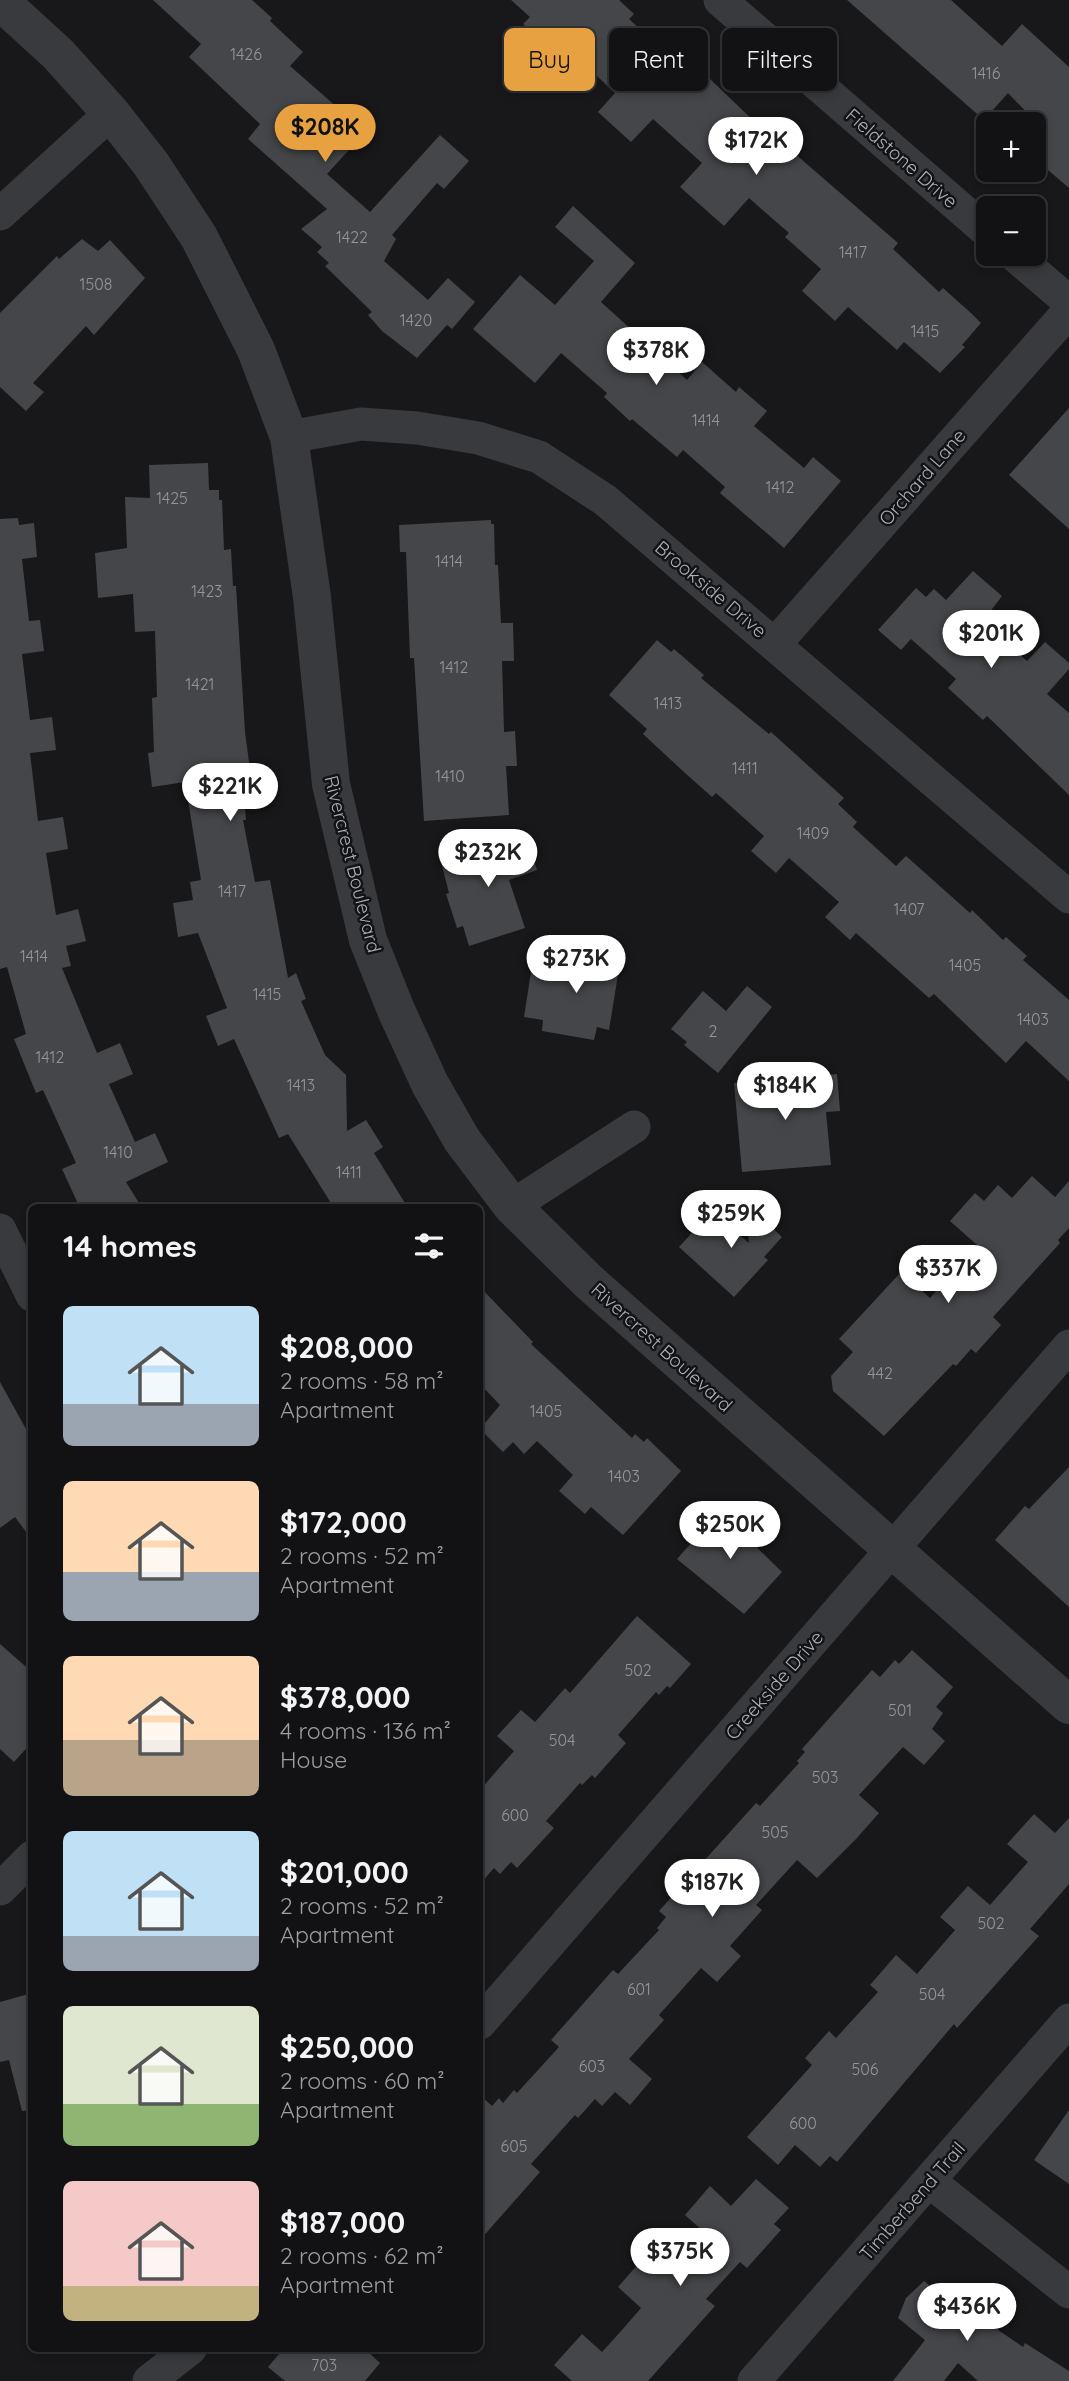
<!DOCTYPE html>
<meta charset="utf-8">
<style>
body{margin:0;font-family:Quicksand,sans-serif;background:#1f2022;color:#f1f3f6;height:100vh;display:flex;flex-direction:column;font-size:26px;white-space:nowrap}
*{box-sizing:border-box;margin:0}
p{font-size:23px;color:#9c9ea0}
.icon{flex:none;width:38px;height:38px;fill:none;stroke:currentColor;stroke-width:2;stroke-linecap:round;stroke-linejoin:round}
.map{position:relative;flex:1;overflow:hidden}
.sheet{position:absolute;left:28px;top:1204px;width:455px;height:1148px;display:flex;flex-direction:column;background:#121214;border-radius:10px;box-shadow:0 4px 10px #0003,0 0 0 2px #313234}
.sheet>*{flex:none}
.top-card{position:absolute;left:504px;top:28px;width:458px;height:63px;display:flex;gap:14px}
.controls{position:absolute;left:976px;top:112px;display:grid;gap:14px}
.controls a{display:grid;place-items:center;width:70px;height:70px;border-radius:10px;background:#121214;box-shadow:0 4px 10px #0003,0 0 0 2px #313234;font-size:35px}
.price{position:absolute;translate:-50% -60px;padding:0 16px;border-radius:24px;background:#fff;color:#222;font-size:23px;line-height:46px;filter:drop-shadow(0 2px 4px #0008)}
.price::after{content:'';position:absolute;left:50%;top:42px;width:21px;height:16px;margin-left:-10px;background:inherit;clip-path:polygon(0 0,100% 0,50% 100%)}
.price.active{background:#e8a141;color:#111}
ul{padding:0;list-style:none}
li{display:flex;align-items:center;gap:21px;height:175px;padding:0 35px}
li span{display:grid;place-items:center;flex:none;width:196px;height:140px;border-radius:10px;color:#555}
li>.icon{margin-inline-start:auto}
span .icon{width:84px;height:84px;fill:#fffc;stroke-width:1}
li b{font-size:30px}
h2{display:flex;justify-content:space-between;align-items:center;height:84px;padding:0 35px;font-size:30px}
.tag{padding:0 24px;border-radius:10px;background:#121214;box-shadow:0 4px 10px #0003,0 0 0 2px #313234;font-size:24px;line-height:63px}
.tag.active{background:#e8a141;color:#111}
.map>svg:first-child{display:block}
</style>
<div class="map">
<svg width="1069" height="2381" viewBox="0 0 1069 2381">
<rect width="100%" height="100%" fill="#18181a"/>
<path fill="#454649" d="M 153,0 L 252,0 L 272,18 L 270,21 L 303,52 L 290,66 L 338,108 L 341,105 L 368,129 L 327,174 L 370,212 L 440,135 L 469,161 L 444,189 L 437,183 L 392,235 L 396,239 L 384,261 L 428,300 L 448,278 L 475,302 L 452,329 L 447,325 L 417,358 L 382,331 L 368,315 L 372,312 L 325,266 L 329,263 L 317,252 L 322,247 L 301,229 L 327,209 L 248,139 L 260,124 L 189,57 L 201,44 Z
M 511,0 L 619,0 L 634,14 L 629,19 L 665,52 L 670,47 L 685,60 L 687,57 L 783,149 L 786,146 L 898,243 L 893,249 L 939,292 L 943,288 L 972,314 L 981,323 L 962,345 L 965,347 L 940,373 L 904,342 L 897,350 L 848,307 L 835,321 L 802,291 L 821,269 L 785,237 L 789,233 L 749,198 L 724,226 L 680,187 L 702,163 L 653,119 L 631,142 L 598,112 L 615,93 L 563,44 L 556,53 L 523,24 L 530,17 Z
M 847,0 L 951,0 L 1002,46 L 1022,24 L 1069,67 L 1069,188 L 1034,158 L 1034,120 L 1008,93 L 984,120 Z
M 573,206 L 635,263 L 601,302 L 687,380 L 702,362 L 736,392 L 739,387 L 767,411 L 754,426 L 804,468 L 813,457 L 841,481 L 784,548 L 720,493 L 725,487 L 683,450 L 677,457 L 632,419 L 630,421 L 604,397 L 607,393 L 561,353 L 535,383 L 473,329 L 520,275 L 555,305 L 594,261 L 555,227 Z
M 82,239 L 98,251 L 110,240 L 145,278 L 94,335 L 86,326 L 33,383 L 44,392 L 26,411 L 0,387 L 0,313 L 57,256 L 59,259 Z
M 1069,408 L 1069,529 L 1009,475 Z
M 208,463 L 209,490 L 219,490 L 219,500 L 222,500 L 224,550 L 231,549 L 233,586 L 236,586 L 245,732 L 255,807 L 245,809 L 246,820 L 243,820 L 255,882 L 270,880 L 288,978 L 296,973 L 306,999 L 301,1001 L 325,1055 L 346,1075 L 347,1131 L 366,1120 L 383,1147 L 374,1153 L 408,1208 L 334,1208 L 288,1134 L 279,1138 L 234,1039 L 218,1046 L 206,1016 L 227,1008 L 198,933 L 178,937 L 173,903 L 193,900 L 190,882 L 201,880 L 185,782 L 152,787 L 148,753 L 154,752 L 152,698 L 157,697 L 155,631 L 135,632 L 133,594 L 98,598 L 95,553 L 127,548 L 125,497 L 150,498 L 149,465 Z
M 18,518 L 19,525 L 34,523 L 37,557 L 22,559 L 29,621 L 40,620 L 44,651 L 22,654 L 30,720 L 52,717 L 56,750 L 30,753 L 38,821 L 63,817 L 68,849 L 46,853 L 56,915 L 78,909 L 86,941 L 66,946 L 71,966 L 62,968 L 97,1053 L 120,1043 L 133,1074 L 109,1084 L 135,1142 L 155,1133 L 168,1162 L 126,1182 L 142,1208 L 80,1208 L 62,1169 L 76,1163 L 43,1090 L 36,1093 L 14,1039 L 26,1034 L 7,967 L 0,969 L 0,519 Z
M 491,520 L 491,524 L 494,524 L 495,565 L 498,565 L 501,623 L 513,623 L 514,661 L 502,661 L 504,732 L 515,731 L 517,766 L 506,766 L 509,815 L 424,821 L 414,658 L 410,658 L 406,552 L 400,552 L 399,525 Z
M 973,571 L 1002,596 L 983,621 L 1027,661 L 1045,642 L 1069,663 L 1069,669 L 1047,694 L 1069,713 L 1069,795 L 987,716 L 983,720 L 948,688 L 956,679 L 911,639 L 901,650 L 878,630 L 916,588 L 926,597 L 934,589 L 946,600 Z
M 657,640 L 671,652 L 674,649 L 704,675 L 701,678 L 769,734 L 771,732 L 844,798 L 838,804 L 857,822 L 853,827 L 896,866 L 906,856 L 970,913 L 972,910 L 1003,940 L 1006,937 L 1027,956 L 1023,960 L 1069,1000 L 1069,1081 L 1026,1041 L 1006,1063 L 934,994 L 929,998 L 856,933 L 850,940 L 825,917 L 839,902 L 789,858 L 776,873 L 751,851 L 764,836 L 716,793 L 712,797 L 685,773 L 643,734 L 647,729 L 609,695 Z
M 525,834 L 537,870 L 509,880 L 525,928 L 469,946 L 463,926 L 457,928 L 446,894 L 449,893 L 441,862 Z
M 585,944 L 622,950 L 609,1030 L 597,1027 L 594,1040 L 542,1031 L 543,1020 L 524,1017 L 532,965 L 581,973 Z
M 747,986 L 772,1007 L 718,1073 L 684,1045 L 687,1042 L 671,1029 L 703,991 L 726,1011 Z
M 837,1074 L 840,1111 L 826,1112 L 831,1165 L 742,1172 L 734,1083 Z
M 1032,1176 L 1055,1197 L 1069,1181 L 1069,1228 L 1058,1240 L 1060,1243 L 993,1317 L 1001,1325 L 976,1353 L 971,1349 L 956,1366 L 953,1364 L 884,1436 L 833,1391 L 831,1376 L 853,1352 L 839,1339 L 901,1272 L 930,1298 L 977,1245 L 950,1221 L 975,1193 L 984,1201 L 998,1185 L 1012,1198 Z
M 745,1203 L 782,1237 L 764,1257 L 768,1260 L 734,1297 L 679,1247 L 701,1223 L 706,1227 L 716,1215 L 749,1243 Z
M 480,1287 L 533,1342 L 531,1344 L 632,1438 L 635,1434 L 644,1442 L 647,1438 L 681,1471 L 623,1535 L 591,1507 L 585,1514 L 559,1491 L 573,1475 L 537,1441 L 524,1454 L 513,1442 L 503,1452 L 480,1429 L 500,1405 L 480,1384 Z
M 0,1382 L 32,1440 L 32,1540 L 15,1517 L 0,1528 Z
M 1069,1467 L 1069,1607 L 995,1540 L 1025,1506 L 1029,1509 Z
M 724,1506 L 750,1528 L 744,1535 L 782,1572 L 744,1614 L 677,1559 Z
M 637,1616 L 691,1664 L 670,1688 L 667,1686 L 659,1695 L 656,1692 L 618,1735 L 626,1743 L 595,1778 L 592,1775 L 582,1785 L 580,1783 L 546,1821 L 554,1828 L 517,1868 L 511,1862 L 500,1874 L 494,1868 L 480,1884 L 480,1790 L 514,1751 L 497,1736 L 521,1710 L 535,1722 L 565,1688 L 570,1693 Z
M 0,1644 L 32,1672 L 32,1742 L 14,1762 L 0,1749 Z
M 912,1650 L 953,1687 L 936,1707 L 943,1713 L 932,1729 L 945,1741 L 924,1765 L 903,1747 L 859,1795 L 879,1813 L 856,1839 L 817,1878 L 797,1860 L 756,1905 L 762,1910 L 730,1946 L 741,1956 L 717,1982 L 701,1968 L 659,2015 L 664,2020 L 629,2059 L 652,2079 L 630,2105 L 615,2092 L 602,2106 L 595,2099 L 578,2118 L 575,2115 L 531,2164 L 540,2172 L 480,2240 L 480,2095 L 492,2106 L 499,2098 L 503,2103 L 514,2090 L 517,2093 L 559,2047 L 551,2040 L 613,1970 L 618,1974 L 659,1930 L 657,1928 L 666,1917 L 659,1911 L 756,1803 L 760,1806 L 799,1763 L 797,1761 L 805,1752 L 802,1749 L 848,1697 L 872,1670 L 880,1677 L 895,1660 L 899,1664 Z
M 1034,1814 L 1055,1833 L 1069,1818 L 1069,1884 L 1030,1929 L 1039,1936 L 957,2028 L 954,2024 L 837,2162 L 830,2156 L 820,2167 L 795,2145 L 778,2165 L 747,2137 L 812,2065 L 805,2058 L 829,2031 L 836,2038 L 878,1992 L 870,1985 L 896,1955 L 917,1974 L 955,1930 L 940,1917 L 968,1886 L 990,1905 L 1028,1862 L 1007,1844 Z
M 32,1993 L 32,2110 L 22,2111 L 9,2060 L 0,2062 L 0,2002 Z
M 1069,2110 L 1069,2184 L 1034,2160 Z
M 756,2179 L 789,2208 L 774,2224 L 781,2230 L 747,2268 L 740,2262 L 706,2299 L 715,2306 L 648,2381 L 572,2381 L 554,2365 L 582,2334 L 602,2352 L 622,2330 L 641,2308 L 618,2287 L 646,2255 L 667,2274 L 704,2232 L 685,2215 L 710,2186 L 731,2206 Z
M 924,2281 L 940,2294 L 947,2285 L 982,2313 L 979,2317 L 1023,2347 L 1025,2343 L 1069,2371 L 1069,2381 L 978,2381 L 958,2363 L 944,2381 L 893,2381 L 925,2340 L 898,2318 L 906,2298 Z
M 284,2348 L 364,2348 L 380,2363 L 365,2381 L 285,2381 L 268,2367 Z"/>
<g fill="none" stroke-linecap="round" stroke-linejoin="round">
<path stroke="#393a3e" stroke-width="33" d="M 720,0 L 989,233
M 0,214 L 111,113
M 1013,254 L 1069,302
M 289,437 L 361,424 L 417,428 L 478,438 L 539,457 L 605,500 L 1069,897
M 775,644 L 1069,311
M 512,1206 L 634,1127
M 0,1230 L 32,1295
M 0,1889 L 32,1857
M 480,2023 L 1069,1346
M 929,2181 L 1069,2292
M 149,2381 L 191,2348
M 754,2381 L 1069,2020"/>
<path stroke="#393a3e" stroke-width="38" d="M 0,1 L 58,54 L 111,113 L 151,164 L 199,237 L 256,350 L 289,437 L 312,597 L 331,784 L 368,940 L 396,1010 L 430,1084 L 462,1140 L 512,1206 L 589,1282 L 1069,1705"/>
</g>
<g text-anchor="middle" dominant-baseline="central" stroke-width="5" stroke-linejoin="round" paint-order="stroke">
<g font-size="16" fill="#92969d">
<text x="246" y="54">1426</text>
<text x="986" y="73">1416</text>
<text x="352" y="237">1422</text>
<text x="853" y="252">1417</text>
<text x="96" y="284">1508</text>
<text x="416" y="320">1420</text>
<text x="925" y="331">1415</text>
<text x="706" y="420">1414</text>
<text x="780" y="487">1412</text>
<text x="172" y="498">1425</text>
<text x="449" y="561">1414</text>
<text x="207" y="591">1423</text>
<text x="454" y="667">1412</text>
<text x="200" y="684">1421</text>
<text x="668" y="703">1413</text>
<text x="745" y="768">1411</text>
<text x="450" y="776">1410</text>
<text x="813" y="833">1409</text>
<text x="232" y="891">1417</text>
<text x="909" y="909">1407</text>
<text x="34" y="956">1414</text>
<text x="965" y="965">1405</text>
<text x="267" y="994">1415</text>
<text x="1033" y="1019">1403</text>
<text x="713" y="1031">2</text>
<text x="50" y="1057">1412</text>
<text x="301" y="1085">1413</text>
<text x="118" y="1152">1410</text>
<text x="349" y="1172">1411</text>
<text x="880" y="1373">442</text>
<text x="546" y="1411">1405</text>
<text x="624" y="1476">1403</text>
<text x="638" y="1670">502</text>
<text x="900" y="1710">501</text>
<text x="562" y="1740">504</text>
<text x="825" y="1777">503</text>
<text x="515" y="1815">600</text>
<text x="775" y="1832">505</text>
<text x="991" y="1923">502</text>
<text x="639" y="1989">601</text>
<text x="932" y="1994">504</text>
<text x="592" y="2066">603</text>
<text x="865" y="2069">506</text>
<text x="803" y="2123">600</text>
<text x="514" y="2146">605</text>
<text x="324" y="2365">703</text>
</g>
<g font-size="19" fill="#abb0b9" stroke="#131315">
<text transform="translate(902 158) rotate(41)">Fieldstone Drive</text>
<text transform="translate(922 477) rotate(-49)">Orchard Lane</text>
<text transform="translate(711 589) rotate(40)">Brookside Drive</text>
<text transform="translate(353 864) rotate(76)">Rivercrest Boulevard</text>
<text transform="translate(662 1347) rotate(42)">Rivercrest Boulevard</text>
<text transform="translate(774 1685) rotate(-49)">Creekside Drive</text>
<text transform="translate(912 2201) rotate(-49)">Timberbend Trail</text>
</g>
</g>
</svg>
<div class="controls">
<a>+</a>
<a>−</a>
</div>
<b class="price active" style="left:325px;top:164px">$208K</b>
<b class="price" style="left:756px;top:177px">$172K</b>
<b class="price" style="left:656px;top:387px">$378K</b>
<b class="price" style="left:991px;top:670px">$201K</b>
<b class="price" style="left:230px;top:823px">$221K</b>
<b class="price" style="left:488px;top:889px">$232K</b>
<b class="price" style="left:576px;top:995px">$273K</b>
<b class="price" style="left:785px;top:1122px">$184K</b>
<b class="price" style="left:731px;top:1250px">$259K</b>
<b class="price" style="left:948px;top:1305px">$337K</b>
<b class="price" style="left:730px;top:1561px">$250K</b>
<b class="price" style="left:712px;top:1919px">$187K</b>
<b class="price" style="left:680px;top:2288px">$375K</b>
<b class="price" style="left:967px;top:2343px">$436K</b>
<div class="top-card">
<a class="tag active">Buy</a>
<a class="tag">Rent</a>
<a class="tag">Filters</a>
</div>
<section class="sheet">
<h2>14 homes<svg class="icon" aria-label="filters" viewBox="0 0 24 24"><path d="M4 7h16M4 17h16"/><circle cx="9" cy="7" r="2"/><circle cx="15" cy="17" r="2"/></svg></h2>
<ul>
<li><span style="background:linear-gradient(#bfe0f5 70%,#9aa5b1 0)"><svg class="icon" aria-label="home" viewBox="0 0 24 24"><path d="M3 11l9-7 9 7M6 9v11h12V9"/></svg></span><div><b>$208,000</b><p>2 rooms · 58 m²</p><p>Apartment</p></div></li>
<li><span style="background:linear-gradient(#ffd9b3 65%,#9aa5b1 0)"><svg class="icon" aria-label="home" viewBox="0 0 24 24"><path d="M3 11l9-7 9 7M6 9v11h12V9"/></svg></span><div><b>$172,000</b><p>2 rooms · 52 m²</p><p>Apartment</p></div></li>
<li><span style="background:linear-gradient(#ffd9b3 60%,#b9a48a 0)"><svg class="icon" aria-label="home" viewBox="0 0 24 24"><path d="M3 11l9-7 9 7M6 9v11h12V9"/></svg></span><div><b>$378,000</b><p>4 rooms · 136 m²</p><p>House</p></div></li>
<li><span style="background:linear-gradient(#bfe0f5 75%,#9aa5b1 0)"><svg class="icon" aria-label="home" viewBox="0 0 24 24"><path d="M3 11l9-7 9 7M6 9v11h12V9"/></svg></span><div><b>$201,000</b><p>2 rooms · 52 m²</p><p>Apartment</p></div></li>
<li><span style="background:linear-gradient(#dfe7d0 70%,#8fb573 0)"><svg class="icon" aria-label="home" viewBox="0 0 24 24"><path d="M3 11l9-7 9 7M6 9v11h12V9"/></svg></span><div><b>$250,000</b><p>2 rooms · 60 m²</p><p>Apartment</p></div></li>
<li><span style="background:linear-gradient(#f6c9c9 75%,#c2b280 0)"><svg class="icon" aria-label="home" viewBox="0 0 24 24"><path d="M3 11l9-7 9 7M6 9v11h12V9"/></svg></span><div><b>$187,000</b><p>2 rooms · 62 m²</p><p>Apartment</p></div></li>
</ul>
</section>
</div>
